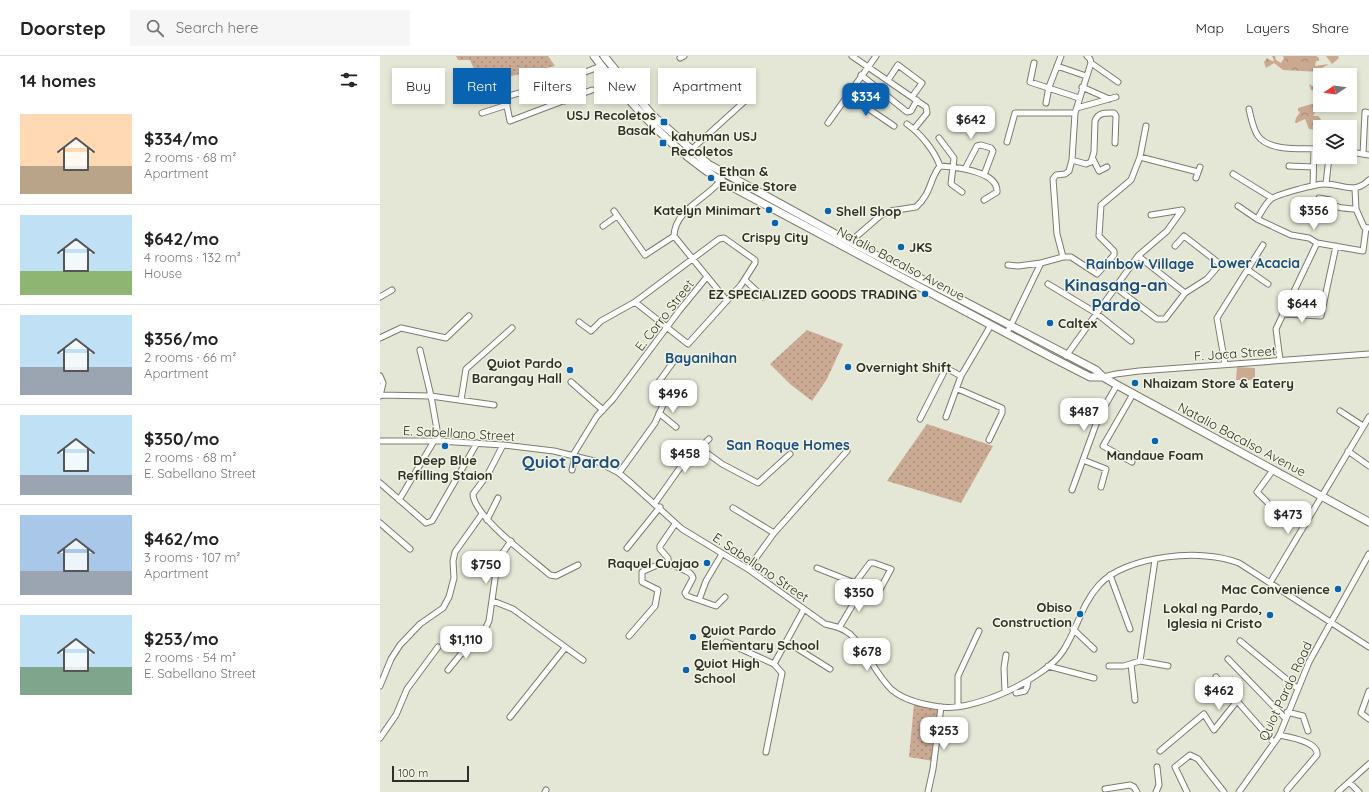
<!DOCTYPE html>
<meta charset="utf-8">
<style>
body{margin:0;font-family:Quicksand,sans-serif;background:#f6f6f6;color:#222;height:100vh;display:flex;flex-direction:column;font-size:15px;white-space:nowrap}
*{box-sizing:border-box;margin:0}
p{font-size:13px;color:#767676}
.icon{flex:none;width:22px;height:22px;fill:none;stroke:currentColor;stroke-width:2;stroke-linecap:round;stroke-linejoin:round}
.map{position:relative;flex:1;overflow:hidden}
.side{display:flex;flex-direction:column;background:#fff;width:380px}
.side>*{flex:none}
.top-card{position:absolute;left:12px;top:12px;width:380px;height:36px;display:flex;gap:8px}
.needle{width:26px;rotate:257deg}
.tools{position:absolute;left:933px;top:12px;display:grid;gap:8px}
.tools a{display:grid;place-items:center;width:44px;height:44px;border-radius:0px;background:#fff;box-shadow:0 2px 6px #0003;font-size:20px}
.scale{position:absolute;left:12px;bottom:10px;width:77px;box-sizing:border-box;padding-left:4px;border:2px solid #2e2f28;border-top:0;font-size:11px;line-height:14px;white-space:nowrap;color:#2e2f28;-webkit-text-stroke:3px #f2f4e3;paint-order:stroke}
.price{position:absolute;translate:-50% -34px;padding:0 9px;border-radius:8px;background:#fff;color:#222;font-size:13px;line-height:26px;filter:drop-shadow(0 1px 2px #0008)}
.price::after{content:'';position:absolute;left:50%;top:24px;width:12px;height:9px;margin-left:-6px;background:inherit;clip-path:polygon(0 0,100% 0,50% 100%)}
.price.current{background:#0a63b1;color:#fff}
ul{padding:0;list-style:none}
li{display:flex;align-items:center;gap:12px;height:100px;padding:0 20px}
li+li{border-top:1px solid #e0e0e0}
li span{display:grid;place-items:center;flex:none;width:112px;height:80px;border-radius:0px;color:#555}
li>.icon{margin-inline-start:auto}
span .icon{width:48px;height:48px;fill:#fffc;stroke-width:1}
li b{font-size:17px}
h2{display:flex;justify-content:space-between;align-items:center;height:48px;padding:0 20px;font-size:17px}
.tag{padding:0 14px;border-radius:0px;background:#fff;box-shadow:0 2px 6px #0003;font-size:14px;line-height:36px}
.tag.current{background:#0a63b1;color:#fff}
header{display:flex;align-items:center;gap:24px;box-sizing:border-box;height:56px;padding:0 20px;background:#fff;border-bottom:1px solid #e0e0e0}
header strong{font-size:19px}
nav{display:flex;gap:22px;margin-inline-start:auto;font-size:14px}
.search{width:280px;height:36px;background:#f6f6f6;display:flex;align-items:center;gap:10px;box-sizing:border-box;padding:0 14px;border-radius:0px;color:#767676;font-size:15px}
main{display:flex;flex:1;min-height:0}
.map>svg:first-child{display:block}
</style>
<header>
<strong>Doorstep</strong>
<div class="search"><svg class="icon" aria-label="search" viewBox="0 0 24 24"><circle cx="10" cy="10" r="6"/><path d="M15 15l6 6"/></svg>Search here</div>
<nav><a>Map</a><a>Layers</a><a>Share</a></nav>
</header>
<main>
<section class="side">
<h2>14 homes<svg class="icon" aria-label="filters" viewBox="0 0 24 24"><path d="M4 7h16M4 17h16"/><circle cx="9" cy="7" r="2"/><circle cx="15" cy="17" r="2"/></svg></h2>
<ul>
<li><span style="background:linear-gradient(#ffd9b3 65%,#b9a48a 0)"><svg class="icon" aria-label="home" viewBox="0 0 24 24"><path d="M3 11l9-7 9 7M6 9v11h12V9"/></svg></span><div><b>$334/mo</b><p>2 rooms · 68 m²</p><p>Apartment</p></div></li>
<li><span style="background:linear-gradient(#bfe0f5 70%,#8fb573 0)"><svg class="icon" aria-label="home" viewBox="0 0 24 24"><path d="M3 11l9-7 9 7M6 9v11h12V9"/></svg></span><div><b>$642/mo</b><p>4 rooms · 132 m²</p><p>House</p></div></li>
<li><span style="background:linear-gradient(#bfe0f5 65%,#9aa5b1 0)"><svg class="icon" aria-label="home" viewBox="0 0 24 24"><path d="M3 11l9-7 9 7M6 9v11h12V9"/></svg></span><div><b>$356/mo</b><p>2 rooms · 66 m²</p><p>Apartment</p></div></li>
<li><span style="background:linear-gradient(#bfe0f5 75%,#9aa5b1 0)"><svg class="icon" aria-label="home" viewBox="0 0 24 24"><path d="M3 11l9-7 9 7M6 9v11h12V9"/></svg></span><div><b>$350/mo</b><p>2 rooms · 68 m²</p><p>E. Sabellano Street</p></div></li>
<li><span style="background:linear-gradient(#a9c7e8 70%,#9aa5b1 0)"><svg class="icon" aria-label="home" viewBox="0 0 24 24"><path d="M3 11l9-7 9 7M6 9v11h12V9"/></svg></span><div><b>$462/mo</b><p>3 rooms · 107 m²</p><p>Apartment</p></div></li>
<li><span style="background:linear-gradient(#bfe0f5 65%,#7fa58c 0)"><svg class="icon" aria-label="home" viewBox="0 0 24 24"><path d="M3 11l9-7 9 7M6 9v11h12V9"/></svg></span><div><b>$253/mo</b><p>2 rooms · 54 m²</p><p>E. Sabellano Street</p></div></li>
</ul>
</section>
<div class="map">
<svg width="989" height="736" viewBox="0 0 989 736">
<defs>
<pattern id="grass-dots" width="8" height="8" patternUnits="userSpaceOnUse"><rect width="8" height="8" fill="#cbaa94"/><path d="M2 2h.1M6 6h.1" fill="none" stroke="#a58b79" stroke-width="1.8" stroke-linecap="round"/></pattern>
<pattern id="forest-crowns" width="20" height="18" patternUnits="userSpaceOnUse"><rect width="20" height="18" fill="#cba890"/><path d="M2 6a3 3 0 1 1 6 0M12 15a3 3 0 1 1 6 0" fill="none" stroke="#a58976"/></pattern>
</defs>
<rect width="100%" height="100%" fill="#e5e7d6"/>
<path fill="url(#grass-dots)" d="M 76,0 L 168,0 L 175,10 L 100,27 L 90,4 L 78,4 Z
M 427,274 L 463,288 L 447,323 L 432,345 L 410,328 L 390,308 Z
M 547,368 L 613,390 L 581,447 L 507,425 Z
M 534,648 L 558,654 L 553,705 L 529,701 Z"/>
<path fill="url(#forest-crowns)" d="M 889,0 L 895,0 L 896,4 L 901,7 L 904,3 L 903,0 L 936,0 L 939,2 L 939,5 L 936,5 L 935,10 L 949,8 L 940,13 L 940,16 L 903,14 L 894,7 L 886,12 L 884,6 L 887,2 L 892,5 L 894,5 L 892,0 Z
M 946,0 L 958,0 L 959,2 L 952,8 Z
M 929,28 L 938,33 C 935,40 936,47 943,50 L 941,54 L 937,53 L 933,60 L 938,60 L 941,63 L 936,74 L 929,73 L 925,63 L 916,67 L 915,66 L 916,62 L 920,56 L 918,55 L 918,52 L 935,47 L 933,44 L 935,35 L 931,34 Z"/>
<path fill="#cbaa94" d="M 857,311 L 875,312 L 875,324 L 856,324 Z"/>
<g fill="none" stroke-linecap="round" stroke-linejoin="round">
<defs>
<path id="minor" d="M 472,0 L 546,51 L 547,57 L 534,73
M 300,2 L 304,0
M 654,7 L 650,26 L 699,42
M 711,7 L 738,26
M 677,10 L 706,20
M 481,19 L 527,56 L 531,55 L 537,44
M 508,24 L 518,9 L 542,27 L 532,41
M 179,26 L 185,45
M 702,31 L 729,43
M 212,34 L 130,65 L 125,41 L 179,26 L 221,10
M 467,38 L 514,70
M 666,47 L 669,31 L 681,0
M 697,52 L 736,41
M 869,53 C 871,62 873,73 878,80 C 890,96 922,92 940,93
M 102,57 L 127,49
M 448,67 L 496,0
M 559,82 L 574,102 L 571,128 L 582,136
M 627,86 L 635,57 L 695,57
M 311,94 L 366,44 L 367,28 L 355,16
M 970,96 L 989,99
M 983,98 L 985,56 L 989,57
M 760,101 L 818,116
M 713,103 L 719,115 L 727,111
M 692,104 L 706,108 L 711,106 L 714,96 L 715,65 C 718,56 726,57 734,57 L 736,60 L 735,87
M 560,110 C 575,111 618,115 617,136 L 604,144
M 909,110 L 933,111
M 585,113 L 597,90 L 601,89 L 611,92 L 613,95 L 604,119
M 853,118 L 892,142
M 816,122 L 820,111
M 342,123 C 327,143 295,153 294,180 L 347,245
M 946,128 L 949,101
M 933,130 L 934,93
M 975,133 L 976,153 L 984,171 L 989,172
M 939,142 L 950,144 C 955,154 966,152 976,153
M 858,150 L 877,163 L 911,179 L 929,182 L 937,187 L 983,195 L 986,172
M 234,155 L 265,199 L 294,180
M 771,159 L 802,154
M 877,163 C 881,157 885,148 891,143 C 898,138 936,128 945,128 C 963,128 974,139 989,124
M 223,170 L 237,160
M 470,186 L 501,159 L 510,155 L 536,151 C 552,137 549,123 560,110 C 554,94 541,78 527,68
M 758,200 L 805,237
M 683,201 L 677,178 L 673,123 L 676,119 L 685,118 L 689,115 L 692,104 L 695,57 L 711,7 L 710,3 L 707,0
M 628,209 L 638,210 L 661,207
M 868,214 L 888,228
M 365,224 L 383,241
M 668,228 L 716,257 L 751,285
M 735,231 L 777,263 L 785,263 L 805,237 L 827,223 L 840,208 L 804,180 L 795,190
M 0,241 L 12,234
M 903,258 L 941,260 L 956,190
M 199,266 L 211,275 L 221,265 L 255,246 L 339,183 L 344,182 L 375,204 L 375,207 L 361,229 L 308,288 L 255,246
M 627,277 L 661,207 L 683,201 L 691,201 L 717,218 L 734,199 L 734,195 L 719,180 L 721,149 L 751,124 L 760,101 L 766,70
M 0,282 L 21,272 L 66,282 L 89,260
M 40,294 L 51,340 L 59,385
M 686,300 L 758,200 L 787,175 L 802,154
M 900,304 L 896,273 L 937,187
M 845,308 L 837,262 L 883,189
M 0,320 L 3,327 L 0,340
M 723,321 L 736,318 L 759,315 L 989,298
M 191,326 L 223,354
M 578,333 L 622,352 L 622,357 L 609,384
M 0,339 L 51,340 L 114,349
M 81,344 L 86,313 L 132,272
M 960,355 L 983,370
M 279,357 L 296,371
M 566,361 L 581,320 L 611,269
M 540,363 L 565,314 L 568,313 L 581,320
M 0,385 L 59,385 L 123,389 L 174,395 L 218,406 L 239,417 L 252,428 L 302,473 L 368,513 L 445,568 C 454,570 463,572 470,578 C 487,594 495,618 512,634 C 524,644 545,649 560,651 C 593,656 665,623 683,595 C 697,574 701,549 719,529 C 746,499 823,492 859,507 L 989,591
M 123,389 L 108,418 L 93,438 C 93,460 153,504 170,519 L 176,520 L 198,509
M 320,392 L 342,408 L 378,427 L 410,398
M 968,395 L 989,410
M 193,399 L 217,360 L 233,343 L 299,255 L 326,222
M 703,404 L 726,413 L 721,431
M 752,406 L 723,390 L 753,338
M 192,414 L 195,400
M 239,417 L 275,367 L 287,340 L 287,338 L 279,331 L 278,327 L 296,302
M 0,427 L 46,467 L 52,465 L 97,387
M 692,434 L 719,360 L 737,329
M 19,444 L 54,385
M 887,446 L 877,436 L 893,414
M 275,447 L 302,409 L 329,383
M 353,452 L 394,477
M 107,464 L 118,442
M 0,467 L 30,493
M 247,492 L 280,451
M 288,506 L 288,502 L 280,493 L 280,490 L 295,468
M 437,512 L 475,527 L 492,540 L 497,539 L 511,513 L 494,507 L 490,507 L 475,527
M 368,513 L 394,477 L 467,395
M 730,519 L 750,573
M 890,527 L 989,361
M 319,544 L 326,525 L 342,498
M 113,545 L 133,553 L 203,604
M 459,572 L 482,533
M 693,573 L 714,593
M 249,580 L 275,550 L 278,534 L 262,526 L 262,516 C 282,506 284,504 304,514 C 308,516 312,517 313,522 L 305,537 L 307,540 L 336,550 L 345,541
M 860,585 L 917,632
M 346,586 L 394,608 L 402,617 L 386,696
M 407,586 L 450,613
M 848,603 L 905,662
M 760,605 L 775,504
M 394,608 L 424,553
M 751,608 L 755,644
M 668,610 L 714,622
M 729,610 L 744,610 L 760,605 L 788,610
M 68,614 L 81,598 L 98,588 L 109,565 L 116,516 L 122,498 L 131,485
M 836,621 L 894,687
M 0,630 L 11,603 L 20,589 L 40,568 L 63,552 L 69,541 L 74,522 L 73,505 L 75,496 L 102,458
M 989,635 L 981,657 L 989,663
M 625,636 L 624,612 L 626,599
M 636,637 L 645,635 L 647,631 L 648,625
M 578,650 L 578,620 L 599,575
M 907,656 L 923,660 L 928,675
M 130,661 L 185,592
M 899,679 C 909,681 939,686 937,699 L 907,734
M 0,682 L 16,659 L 27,633 L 58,591
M 780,695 L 824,658 L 834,674 L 857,645
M 969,726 L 979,736
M 725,733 L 750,729 L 754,731 L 757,736
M 165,736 L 166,734
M 548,736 L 553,713 L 561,651
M 776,736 L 779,729 L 777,711
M 807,736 L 795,711 L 810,699 L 818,703 L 844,736
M 859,736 L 899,680 L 929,606 L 989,498
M 958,736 L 989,708"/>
<path id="major" d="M 214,0 C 250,49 290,92 341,125 L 671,301 L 710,321 L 723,321
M 224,0 L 272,59 L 328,108 L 459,180 L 716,314 L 723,321 L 737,329 L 989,466"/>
</defs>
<use href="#minor" stroke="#7b7c6d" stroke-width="7"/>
<use href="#major" stroke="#7b7c6d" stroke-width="9"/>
<use href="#minor" stroke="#fff" stroke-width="5"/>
<use href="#major" stroke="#fff" stroke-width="7"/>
</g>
<g fill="#0a63b1" stroke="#f2f4e3" stroke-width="1.5">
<rect x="280" y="62" width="8" height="8" rx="2"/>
<rect x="279" y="83" width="8" height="8" rx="2"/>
<circle cx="331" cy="122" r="4"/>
<circle cx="389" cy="154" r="4"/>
<circle cx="448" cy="155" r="4"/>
<circle cx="395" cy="167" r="4"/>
<circle cx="521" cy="191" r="4"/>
<circle cx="545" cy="238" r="4"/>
<circle cx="670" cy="267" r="4"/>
<circle cx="468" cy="311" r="4"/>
<circle cx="190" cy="314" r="4"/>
<circle cx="755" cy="327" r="4"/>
<circle cx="775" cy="385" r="4"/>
<circle cx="65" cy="390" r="4"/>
<circle cx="327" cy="507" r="4"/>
<circle cx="958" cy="533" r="4"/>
<circle cx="700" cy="558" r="4"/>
<circle cx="890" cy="559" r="4"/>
<circle cx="313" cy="581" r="4"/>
<circle cx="306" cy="614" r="4"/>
</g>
<g text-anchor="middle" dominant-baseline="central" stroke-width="3" stroke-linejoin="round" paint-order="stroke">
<g font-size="13" font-weight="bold" fill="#2e2f28" stroke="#f2f4e3" text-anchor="start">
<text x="276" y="59" text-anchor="end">USJ Recoletos<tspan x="276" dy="15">Basak</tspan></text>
<text x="291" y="80">kahuman USJ<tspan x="291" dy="15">Recoletos</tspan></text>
<text x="339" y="115">Ethan &amp;<tspan x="339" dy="15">Eunice Store</tspan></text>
<text x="381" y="154" text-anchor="end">Katelyn Minimart</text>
<text x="456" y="155">Shell Shop</text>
<text x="395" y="181" text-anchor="middle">Crispy City</text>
<text x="529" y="191">JKS</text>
<text x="537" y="238" text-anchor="end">EZ SPECIALIZED GOODS TRADING</text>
<text x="678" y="267">Caltex</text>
<text x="182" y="307" text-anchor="end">Quiot Pardo<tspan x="182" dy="15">Barangay Hall</tspan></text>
<text x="476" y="311">Overnight Shift</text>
<text x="763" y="327">Nhaizam Store &amp; Eatery</text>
<text x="775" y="399" text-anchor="middle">Mandaue Foam</text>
<text x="65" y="404" text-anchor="middle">Deep Blue<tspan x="65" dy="15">Refilling Staion</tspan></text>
<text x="319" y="507" text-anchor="end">Raquel Cuajao</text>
<text x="950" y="533" text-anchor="end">Mac Convenience</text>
<text x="692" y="551" text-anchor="end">Obiso<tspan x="692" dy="15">Construction</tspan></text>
<text x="882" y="552" text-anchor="end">Lokal ng Pardo,<tspan x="882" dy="15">Iglesia ni Cristo</tspan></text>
<text x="321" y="574">Quiot Pardo<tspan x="321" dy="15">Elementary School</tspan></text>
<text x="314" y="607">Quiot High<tspan x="314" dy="15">School</tspan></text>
</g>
<g font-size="13" fill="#2e2f28" stroke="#f2f4e3">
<text transform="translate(521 207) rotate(28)">Natalio Bacalso Avenue</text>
<text transform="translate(284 259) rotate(-52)">E. Corro Street</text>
<text transform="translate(855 297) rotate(-4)">F. Jaca Street</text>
<text transform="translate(79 377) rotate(3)">E. Sabellano Street</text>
<text transform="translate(862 383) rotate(28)">Natalio Bacalso Avenue</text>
<text transform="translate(381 511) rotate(34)">E. Sabellano Street</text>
<text transform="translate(905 635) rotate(-65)">Quiot Pardo Road</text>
</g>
<g font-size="14" font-weight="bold" fill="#1c4e81" stroke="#f2f4e3">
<text x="875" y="207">Lower Acacia</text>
<text x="760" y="208">Rainbow Village</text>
<text x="321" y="302">Bayanihan</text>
<text x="408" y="389">San Roque Homes</text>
</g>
<g font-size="17" font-weight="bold" fill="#1c4e81" stroke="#f2f4e3">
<text x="736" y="228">Kinasang-an<tspan x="736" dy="20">Pardo</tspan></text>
<text x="191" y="405">Quiot Pardo</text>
</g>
</g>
</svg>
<div class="tools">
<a><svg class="needle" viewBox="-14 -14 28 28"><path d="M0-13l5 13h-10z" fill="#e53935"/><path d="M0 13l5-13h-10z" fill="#767676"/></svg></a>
<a><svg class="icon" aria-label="layers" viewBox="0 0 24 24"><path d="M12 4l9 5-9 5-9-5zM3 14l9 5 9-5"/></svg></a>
</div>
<div class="scale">100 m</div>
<b class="price current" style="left:486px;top:61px">$334</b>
<b class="price" style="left:591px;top:84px">$642</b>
<b class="price" style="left:934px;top:175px">$356</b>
<b class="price" style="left:922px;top:268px">$644</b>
<b class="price" style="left:293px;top:358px">$496</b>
<b class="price" style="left:704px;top:376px">$487</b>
<b class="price" style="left:305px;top:418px">$458</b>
<b class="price" style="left:908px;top:479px">$473</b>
<b class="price" style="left:106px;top:529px">$750</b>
<b class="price" style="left:479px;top:557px">$350</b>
<b class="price" style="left:86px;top:604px">$1,110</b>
<b class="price" style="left:487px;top:616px">$678</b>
<b class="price" style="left:839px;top:655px">$462</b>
<b class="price" style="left:564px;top:695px">$253</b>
<div class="top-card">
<a class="tag">Buy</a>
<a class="tag current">Rent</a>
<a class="tag">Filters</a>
<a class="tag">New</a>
<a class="tag">Apartment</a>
</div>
</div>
</main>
